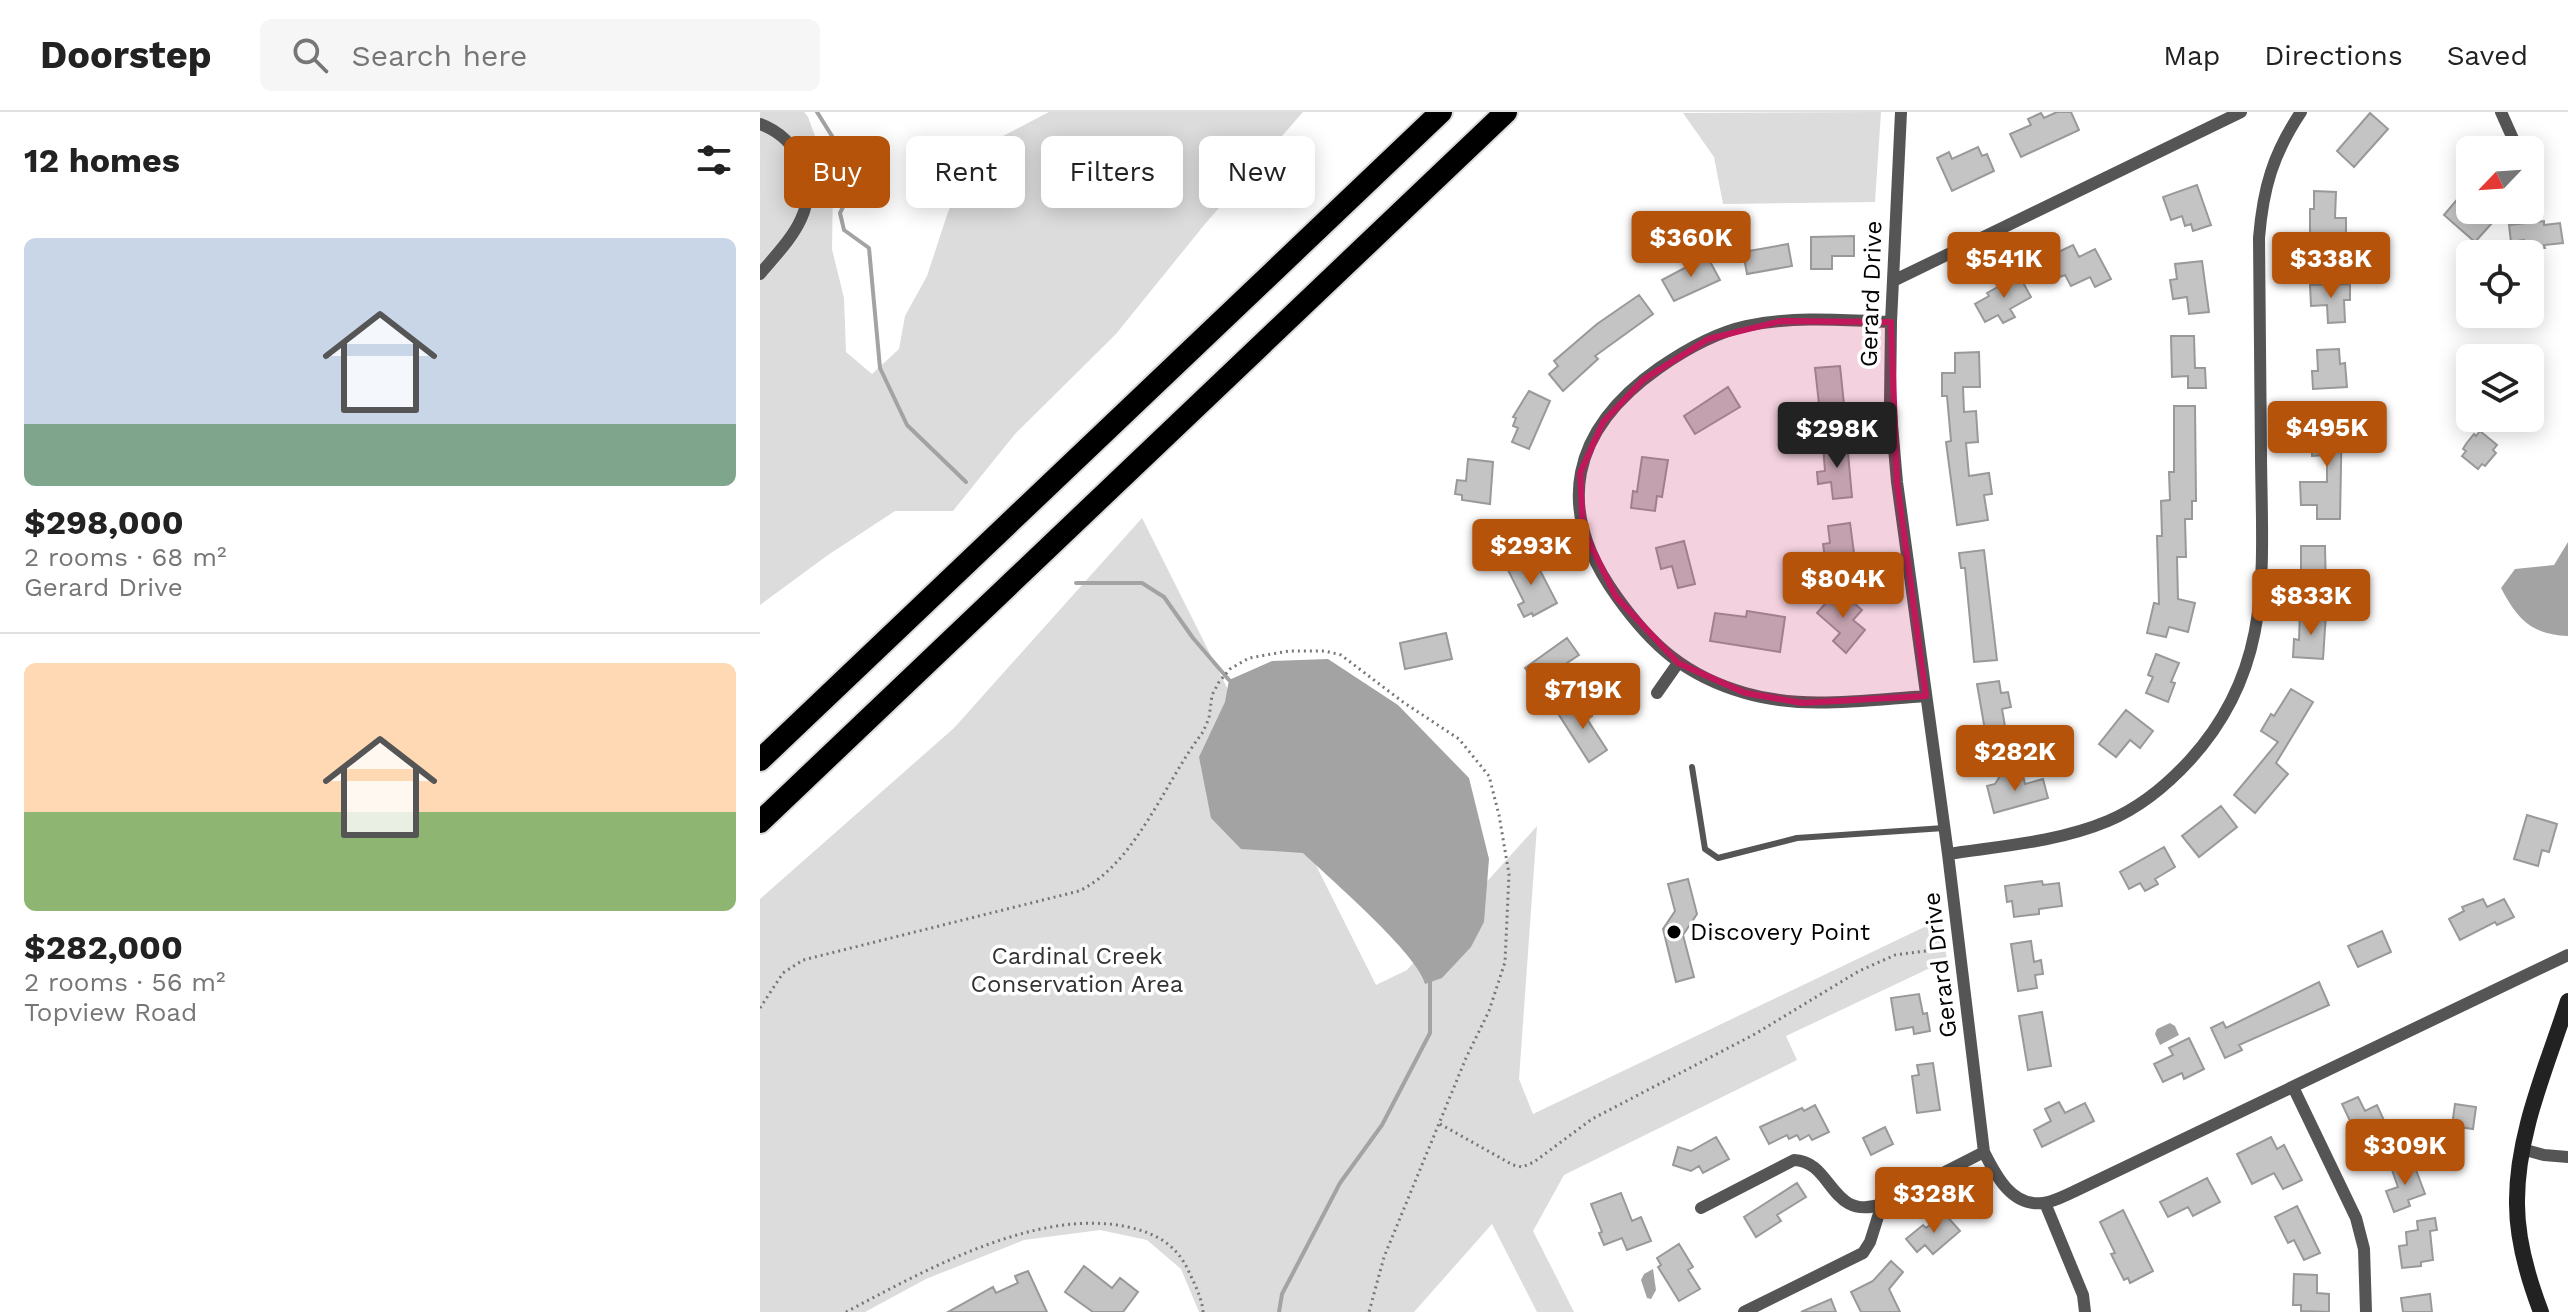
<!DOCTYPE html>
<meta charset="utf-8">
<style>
body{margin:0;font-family:"Work Sans",sans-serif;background:#f6f6f6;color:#222;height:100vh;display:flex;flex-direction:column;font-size:30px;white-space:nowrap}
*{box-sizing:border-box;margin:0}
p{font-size:26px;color:#767676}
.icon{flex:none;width:44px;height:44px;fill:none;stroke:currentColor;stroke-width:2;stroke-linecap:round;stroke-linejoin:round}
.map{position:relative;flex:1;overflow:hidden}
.panel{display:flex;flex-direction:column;background:#fff;width:760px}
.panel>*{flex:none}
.top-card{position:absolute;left:24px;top:24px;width:760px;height:72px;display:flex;gap:16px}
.needle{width:52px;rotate:245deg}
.tools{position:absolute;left:1696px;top:24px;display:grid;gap:16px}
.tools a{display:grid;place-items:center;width:88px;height:88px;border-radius:12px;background:#fff;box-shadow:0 4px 20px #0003;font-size:40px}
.price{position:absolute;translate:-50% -68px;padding:0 18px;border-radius:8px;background:#b45309;color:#fff;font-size:26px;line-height:52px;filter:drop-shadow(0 2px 4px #0008)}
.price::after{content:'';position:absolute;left:50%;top:48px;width:24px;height:18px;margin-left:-12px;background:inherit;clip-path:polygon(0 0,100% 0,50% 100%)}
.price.selected{background:#222;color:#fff}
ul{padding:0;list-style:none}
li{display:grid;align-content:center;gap:16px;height:424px;padding:0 24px}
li+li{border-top:2px solid #e0e0e0}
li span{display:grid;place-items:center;height:248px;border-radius:12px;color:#555}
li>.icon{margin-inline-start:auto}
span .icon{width:144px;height:144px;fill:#fffc;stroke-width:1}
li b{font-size:34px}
h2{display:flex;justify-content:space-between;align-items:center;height:96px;padding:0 24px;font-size:34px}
.chip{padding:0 28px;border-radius:12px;background:#fff;box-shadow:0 4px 20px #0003;font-size:28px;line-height:72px}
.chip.selected{background:#b45309;color:#fff}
header{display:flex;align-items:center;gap:48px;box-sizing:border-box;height:112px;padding:0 40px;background:#fff;border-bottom:2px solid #e0e0e0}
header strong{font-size:38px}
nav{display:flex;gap:44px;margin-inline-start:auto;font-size:28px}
.search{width:560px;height:72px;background:#f6f6f6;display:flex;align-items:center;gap:20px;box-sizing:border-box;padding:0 28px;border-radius:12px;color:#767676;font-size:30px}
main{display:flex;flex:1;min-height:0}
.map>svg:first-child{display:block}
</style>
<header>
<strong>Doorstep</strong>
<div class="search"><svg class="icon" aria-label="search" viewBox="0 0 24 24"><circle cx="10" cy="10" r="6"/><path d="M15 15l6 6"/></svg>Search here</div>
<nav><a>Map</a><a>Directions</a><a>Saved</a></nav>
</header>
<main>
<section class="panel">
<h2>12 homes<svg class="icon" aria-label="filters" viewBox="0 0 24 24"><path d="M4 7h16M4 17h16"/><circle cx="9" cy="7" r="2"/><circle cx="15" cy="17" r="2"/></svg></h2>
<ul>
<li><span style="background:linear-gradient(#c9d6e8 75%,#7fa58c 0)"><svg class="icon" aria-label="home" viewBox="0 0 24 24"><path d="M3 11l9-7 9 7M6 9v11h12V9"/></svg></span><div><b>$298,000</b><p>2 rooms · 68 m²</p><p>Gerard Drive</p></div></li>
<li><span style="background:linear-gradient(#ffd9b3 60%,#8fb573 0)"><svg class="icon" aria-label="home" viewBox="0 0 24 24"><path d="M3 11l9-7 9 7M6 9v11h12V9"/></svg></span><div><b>$282,000</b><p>2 rooms · 56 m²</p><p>Topview Road</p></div></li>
</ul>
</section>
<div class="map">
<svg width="1808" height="1200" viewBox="0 0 1808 1200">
<rect width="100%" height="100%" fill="#fff"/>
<path fill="#dcdcdc" d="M 0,0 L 44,0 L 48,5 L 73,72 L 72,137 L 84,186 L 86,240 L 112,262 L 139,237 L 145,204 L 167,164 L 188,100 L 216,38 L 289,0 L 543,0 L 445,112 L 356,222 L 255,322 L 193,399 L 135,399 L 68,443 L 0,493 Z
M 1121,0 L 1115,90 L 963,92 L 954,45 L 923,1 Z
M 382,406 L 616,873 L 647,858 L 777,714 L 759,967 L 773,1002 L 1181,807 L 1187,848 L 1026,924 L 1037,948 L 804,1063 L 773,1119 L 814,1200 L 777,1200 L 732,1112 L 654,1200 L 439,1200 L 421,1157 L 387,1128 L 340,1118 L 264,1128 L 166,1167 L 105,1200 L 0,1200 L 0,787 L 194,616 Z"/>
<path fill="#a3a3a3" d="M 1808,430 L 1808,524 C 1771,522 1758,508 1741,476 L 1755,457 L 1794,453 Z
M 568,547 L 638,593 L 709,666 L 729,747 L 724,810 L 711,835 L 682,866 L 665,872 C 658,842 569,766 543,741 L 481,737 L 451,706 L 439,645 L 465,590 L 469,568 L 512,549 Z
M 1410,911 L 1415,914 L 1419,923 L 1400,933 L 1395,922 L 1397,917 Z
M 893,1157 L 896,1178 L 891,1187 L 887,1186 L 881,1168 L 884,1162 Z"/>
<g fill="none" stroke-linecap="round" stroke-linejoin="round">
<path stroke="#a3a3a3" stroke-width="4" d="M 57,0 L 80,37 L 88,85 L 80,101 L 84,118 L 109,136 L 120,256 L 147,313 L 206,370
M 316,471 L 382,471 L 404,485 L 433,526 L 469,568 L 474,570
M 519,1200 L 522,1182 L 580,1071 L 622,1013 L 670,921 L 670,866"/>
</g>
<path fill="#c4c4c4" stroke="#999" stroke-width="2" d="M 1297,0 L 1311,0 L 1319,18 L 1261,45 L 1250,22 L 1271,13 L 1268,7 L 1281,1 L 1284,6 Z
M 1610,1 L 1628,17 L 1594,55 L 1577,39 Z
M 1218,35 L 1222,44 L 1227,42 L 1234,59 L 1192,79 L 1177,46 L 1189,40 L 1192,47 Z
M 1437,73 L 1451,113 L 1433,119 L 1431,112 L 1425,114 L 1422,104 L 1411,108 L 1403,85 Z
M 1554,79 L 1576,80 L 1575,106 L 1586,106 L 1586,124 L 1572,123 L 1572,134 L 1550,133 L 1550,97 L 1554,97 Z
M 1701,83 L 1710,91 L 1710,98 L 1718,98 L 1732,111 L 1715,130 L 1684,103 Z
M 1784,109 L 1784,113 L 1800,111 L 1803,131 L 1784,133 L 1785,136 L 1766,139 L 1764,128 L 1751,130 L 1749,113 Z
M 1094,124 L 1094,144 L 1072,144 L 1072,157 L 1051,157 L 1051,125 Z
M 1028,132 L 1032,154 L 987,162 L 983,140 Z
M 1313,133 L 1319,145 L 1335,137 L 1351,167 L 1335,175 L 1330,165 L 1311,174 L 1305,163 L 1297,166 L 1290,153 L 1299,148 L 1296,141 Z
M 947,144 L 960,168 L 914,189 L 902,168 Z
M 1442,149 L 1449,200 L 1429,202 L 1427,185 L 1413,187 L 1410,168 L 1417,167 L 1415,152 Z
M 1259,163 L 1271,185 L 1250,197 L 1255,205 L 1243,211 L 1238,203 L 1225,210 L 1215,192 L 1229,184 L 1227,181 Z
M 1590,172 L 1590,188 L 1584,188 L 1585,210 L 1568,211 L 1567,193 L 1551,194 L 1550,173 Z
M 879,183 L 893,202 L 835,244 L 838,247 L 803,279 L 789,262 L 798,254 L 794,249 L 837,212 Z
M 1411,224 L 1434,224 L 1435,256 L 1445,256 L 1446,276 L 1428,276 L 1428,264 L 1412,265 Z
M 1579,237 L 1580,252 L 1585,251 L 1587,275 L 1553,277 L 1552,259 L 1558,259 L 1557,238 Z
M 1219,240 L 1220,275 L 1203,275 L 1204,300 L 1216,299 L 1218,330 L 1206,331 L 1209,364 L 1229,361 L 1232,382 L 1224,383 L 1228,408 L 1197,413 L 1186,330 L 1191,329 L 1187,284 L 1182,284 L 1182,261 L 1195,261 L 1195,241 Z
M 1080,254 L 1085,302 L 1066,304 L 1064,291 L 1059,292 L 1055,256 Z
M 968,275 L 980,295 L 935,322 L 924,304 Z
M 769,279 L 790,289 L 769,337 L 752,330 L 758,316 L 753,314 L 756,306 L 753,305 Z
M 1414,294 L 1435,294 L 1436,389 L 1432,389 L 1432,407 L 1425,407 L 1426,445 L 1417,445 L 1418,487 L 1435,491 L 1428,520 L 1409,515 L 1406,525 L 1387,521 L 1394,491 L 1399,492 L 1397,424 L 1402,424 L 1401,389 L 1410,388 L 1409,360 L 1414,360 Z
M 1582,300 L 1580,407 L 1557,407 L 1557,393 L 1541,393 L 1540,370 L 1567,370 L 1567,343 L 1552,344 L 1552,321 L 1562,321 L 1561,301 Z
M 1720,319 L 1737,333 L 1733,338 L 1736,341 L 1725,354 L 1722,352 L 1718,357 L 1702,344 L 1706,339 L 1703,337 L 1706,332 L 1714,322 L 1716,324 Z
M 1087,330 L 1092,385 L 1073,387 L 1071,370 L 1058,372 L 1057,360 L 1065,359 L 1063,333 Z
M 882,345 L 908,348 L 902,385 L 897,384 L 895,399 L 871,396 L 873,379 L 877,380 Z
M 708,347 L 733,350 L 730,392 L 702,388 L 702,383 L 695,382 L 697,368 L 706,369 Z
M 1090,411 L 1097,464 L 1072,467 L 1070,452 L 1066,453 L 1063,432 L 1070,431 L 1068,414 Z
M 924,429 L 935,472 L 918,476 L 912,454 L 901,457 L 896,436 Z
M 1541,434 L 1565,434 L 1566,481 L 1545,481 L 1545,465 L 1541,465 Z
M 1224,438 L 1237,548 L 1214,550 L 1205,456 L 1201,456 L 1199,441 Z
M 772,443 L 797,491 L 773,504 L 772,501 L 764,505 L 758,493 L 764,490 L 747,456 Z
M 1078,477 L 1102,498 L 1093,508 L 1105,518 L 1086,541 L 1073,529 L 1080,521 L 1057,501 Z
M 987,499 L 1025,505 L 1020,540 L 950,529 L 955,501 L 986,505 Z
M 1540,501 L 1566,502 L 1563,547 L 1533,545 L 1534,527 L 1539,528 Z
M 686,521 L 692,547 L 645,557 L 640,531 Z
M 807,526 L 819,543 L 801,555 L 811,569 L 793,582 L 783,568 L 776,572 L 765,556 Z
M 1396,542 L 1419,551 L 1411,570 L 1415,571 L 1408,590 L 1386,581 L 1393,565 L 1388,563 Z
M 1239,569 L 1241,581 L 1248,580 L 1251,595 L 1242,597 L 1246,620 L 1226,624 L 1217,572 Z
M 1531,577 L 1553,590 L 1516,651 L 1528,662 L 1495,701 L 1474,683 L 1518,630 L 1501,619 L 1511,602 L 1514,604 Z
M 822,588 L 832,604 L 827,607 L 847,638 L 829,650 L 799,603 Z
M 1366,598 L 1393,619 L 1380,636 L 1370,628 L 1356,645 L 1339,632 Z
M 1299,631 L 1310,642 L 1303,649 L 1299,649 L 1289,641 Z
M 1248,662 L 1255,666 L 1263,664 L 1265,672 L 1283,667 L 1288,686 L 1234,701 L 1227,674 L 1235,672 L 1240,664 Z
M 1461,694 L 1477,715 L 1439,745 L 1422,724 Z
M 1767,703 L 1797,712 L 1789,740 L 1782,738 L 1778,754 L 1754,747 Z
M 1404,735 L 1415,755 L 1395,767 L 1398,772 L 1385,779 L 1380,771 L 1369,777 L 1360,760 Z
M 928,767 L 937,802 L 923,823 L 934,865 L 916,870 L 903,817 L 915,799 L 908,772 Z
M 1282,769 L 1283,773 L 1299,771 L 1302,794 L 1279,797 L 1279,802 L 1254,805 L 1252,789 L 1247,790 L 1245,774 Z
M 1723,787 L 1727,795 L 1744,787 L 1754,805 L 1737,813 L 1735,810 L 1700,828 L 1689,807 L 1704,799 L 1702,795 Z
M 1622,819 L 1631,840 L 1598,855 L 1588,834 Z
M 1271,829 L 1274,850 L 1281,848 L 1283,862 L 1275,863 L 1277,876 L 1258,879 L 1251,832 Z
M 1559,870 L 1569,893 L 1479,933 L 1482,938 L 1465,946 L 1451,916 L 1463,910 L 1466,916 Z
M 1159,882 L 1163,902 L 1167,901 L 1170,919 L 1154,922 L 1153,915 L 1136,918 L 1131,886 Z
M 1282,900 L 1291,954 L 1268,958 L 1259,904 Z
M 1429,926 L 1444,957 L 1424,967 L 1422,961 L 1403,970 L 1394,952 L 1413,943 L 1409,936 Z
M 1173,951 L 1180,998 L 1157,1001 L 1152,964 L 1159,963 L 1157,953 Z
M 1598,985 L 1605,999 L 1617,993 L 1627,1015 L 1619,1019 L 1625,1030 L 1609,1038 L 1604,1028 L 1600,1030 L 1582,992 Z
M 1299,990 L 1305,1001 L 1325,991 L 1334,1009 L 1282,1035 L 1274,1018 L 1291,1009 L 1285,997 Z
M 1695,992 L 1716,995 L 1713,1017 L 1692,1014 Z
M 1055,993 L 1069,1020 L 1052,1028 L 1049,1023 L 1040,1028 L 1037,1023 L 1029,1027 L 1027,1023 L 1009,1032 L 1000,1015 L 1042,996 L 1044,999 Z
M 1125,1015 L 1133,1032 L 1111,1043 L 1103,1026 Z
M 956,1025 L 969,1047 L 943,1061 L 939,1054 L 931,1059 L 913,1053 L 918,1035 L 931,1039 Z
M 1511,1025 L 1517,1037 L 1524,1033 L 1542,1068 L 1523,1077 L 1514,1061 L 1492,1072 L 1477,1042 Z
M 1653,1050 L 1665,1082 L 1648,1088 L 1650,1094 L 1634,1100 L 1626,1079 L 1638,1075 L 1632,1058 Z
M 1447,1066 L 1460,1090 L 1433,1104 L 1428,1095 L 1408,1105 L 1400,1090 Z
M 1037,1071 L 1046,1085 L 1017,1103 L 1021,1109 L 996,1125 L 984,1105 Z
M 861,1081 L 872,1109 L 881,1105 L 891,1129 L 867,1138 L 862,1126 L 844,1133 L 839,1121 L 842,1120 L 831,1092 Z
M 1537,1094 L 1560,1141 L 1544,1148 L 1534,1128 L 1528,1131 L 1515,1105 Z
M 1363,1098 L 1393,1159 L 1370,1171 L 1368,1166 L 1364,1168 L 1351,1142 L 1355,1141 L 1340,1110 Z
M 1184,1101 L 1200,1119 L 1173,1142 L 1165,1133 L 1157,1140 L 1146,1127 L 1163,1113 L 1166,1116 Z
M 1675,1106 L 1677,1118 L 1670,1119 L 1673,1148 L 1661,1150 L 1661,1154 L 1642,1156 L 1639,1134 L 1647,1133 L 1646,1120 L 1658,1118 L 1657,1109 Z
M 919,1132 L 933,1155 L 928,1158 L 940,1177 L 919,1189 L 898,1155 L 901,1153 L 897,1146 Z
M 1131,1149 L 1143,1160 L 1129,1177 L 1140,1200 L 1101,1200 L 1091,1180 L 1113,1169 Z
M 324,1154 L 352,1176 L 360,1166 L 378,1180 L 363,1200 L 333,1200 L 305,1180 Z
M 268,1159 L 287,1200 L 188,1200 L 233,1175 L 236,1181 L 258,1171 L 255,1164 Z
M 1534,1162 L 1557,1163 L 1557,1181 L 1569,1182 L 1569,1200 L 1541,1199 L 1541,1193 L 1533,1193 Z
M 1670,1182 L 1672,1200 L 1643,1200 L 1641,1186 Z
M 1071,1187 L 1076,1200 L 1041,1200 Z"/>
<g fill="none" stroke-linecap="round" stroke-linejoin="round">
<defs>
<path id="highway" d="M 0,648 L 681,0
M 0,710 L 746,0"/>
</defs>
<use href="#highway" stroke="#dbdbdb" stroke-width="26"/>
<path stroke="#777" stroke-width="3" stroke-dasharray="2 4" stroke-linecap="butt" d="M 0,896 L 23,861 L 43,848 L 319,779 C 376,752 405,669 443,620 L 449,606 L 452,583 L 459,570 L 470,557 L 489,546 L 529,539 L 565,539 L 581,543 L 643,590 L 699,627 L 729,664 L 739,703 L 749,762 L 745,850 L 729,899 L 706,946 L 624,1145 L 609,1200
M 680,1012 L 753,1053 L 762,1055 L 774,1050 L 832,1007 L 995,922 L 1099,859 L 1135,843 L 1188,836
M 86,1200 C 164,1159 277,1095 368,1115 C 396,1121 417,1133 429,1160 C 435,1173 442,1186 443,1200"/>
<path stroke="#555" stroke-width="6" d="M 932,655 L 945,737 L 958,746 L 1037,726 L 1184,716"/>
<path stroke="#555" stroke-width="12" d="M 1141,0 L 1131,210 L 1130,290 L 1137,370 L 1188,742 L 1224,1040 C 1236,1064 1252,1095 1283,1091 C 1293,1090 1304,1084 1313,1080 L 1808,843
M 1741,0 L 1758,38
M 0,12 C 38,26 59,69 41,107 C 32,127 14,145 0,162
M 1135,168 L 1481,0
M 1131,210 C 1083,208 1033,204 986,214 C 954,221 925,238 899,256 C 811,318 793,396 857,485 C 892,534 926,564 985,581 C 1043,598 1106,588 1166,584
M 897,581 L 918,551
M 1188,742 C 1241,734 1298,730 1348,709 C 1379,696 1408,672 1430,648 C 1514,556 1502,459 1501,344 C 1500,271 1500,199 1499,126 C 1503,76 1513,42 1541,0
M 1534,977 L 1596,1106 L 1604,1137 L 1606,1200
M 1762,1037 L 1784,1043 L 1808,1045
M 1285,1091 L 1323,1183 L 1325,1200
M 941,1096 L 1034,1048 C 1073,1049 1070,1110 1122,1092
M 984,1200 L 1103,1141 L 1110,1130 L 1122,1092 L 1224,1040"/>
<path stroke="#222" stroke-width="16" d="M 1781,1200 C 1768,1166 1757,1129 1757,1092 C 1756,1023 1787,954 1808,889"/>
<use href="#highway" stroke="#000" stroke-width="22"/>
</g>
<path fill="#c2185b" fill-opacity="0.2" stroke="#c2185b" stroke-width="6" stroke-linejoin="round" d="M 1021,209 L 1131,210 L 1137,370 L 1166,584 L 1042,591 L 985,581 L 918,551 L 856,485 L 823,418 L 820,361 L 843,310 L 884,267 L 948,227 Z"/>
<circle fill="#000" stroke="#fff" stroke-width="3" cx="914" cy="820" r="8"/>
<g text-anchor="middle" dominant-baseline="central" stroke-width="7" stroke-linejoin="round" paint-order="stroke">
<g font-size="24" fill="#000" stroke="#fff">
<text transform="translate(1111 182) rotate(-88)">Gerard Drive</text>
<text transform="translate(1180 853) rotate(-97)">Gerard Drive</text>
</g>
<g font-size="24" fill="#000" stroke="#fff" text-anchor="start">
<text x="930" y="820">Discovery Point</text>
</g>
<g font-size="24" fill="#333" stroke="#fff">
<text x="317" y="844">Cardinal Creek<tspan x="317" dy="28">Conservation Area</tspan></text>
</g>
</g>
</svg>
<div class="tools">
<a><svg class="needle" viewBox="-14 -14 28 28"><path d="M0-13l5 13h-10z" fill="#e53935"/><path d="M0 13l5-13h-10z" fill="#767676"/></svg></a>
<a><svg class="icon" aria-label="locate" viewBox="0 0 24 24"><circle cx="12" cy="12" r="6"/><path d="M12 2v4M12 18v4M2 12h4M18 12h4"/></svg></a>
<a><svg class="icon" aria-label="layers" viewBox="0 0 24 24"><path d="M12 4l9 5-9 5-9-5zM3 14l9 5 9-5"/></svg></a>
</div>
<b class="price" style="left:931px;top:167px">$360K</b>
<b class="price" style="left:1244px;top:188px">$541K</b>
<b class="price" style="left:1571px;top:188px">$338K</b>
<b class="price" style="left:1567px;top:357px">$495K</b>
<b class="price selected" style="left:1077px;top:358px">$298K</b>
<b class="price" style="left:771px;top:475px">$293K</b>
<b class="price" style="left:1083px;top:508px">$804K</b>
<b class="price" style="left:1551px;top:525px">$833K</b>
<b class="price" style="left:823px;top:619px">$719K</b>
<b class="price" style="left:1255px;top:681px">$282K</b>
<b class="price" style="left:1645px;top:1075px">$309K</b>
<b class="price" style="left:1174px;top:1123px">$328K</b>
<div class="top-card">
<a class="chip selected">Buy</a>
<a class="chip">Rent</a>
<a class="chip">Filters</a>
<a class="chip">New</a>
</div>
</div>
</main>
